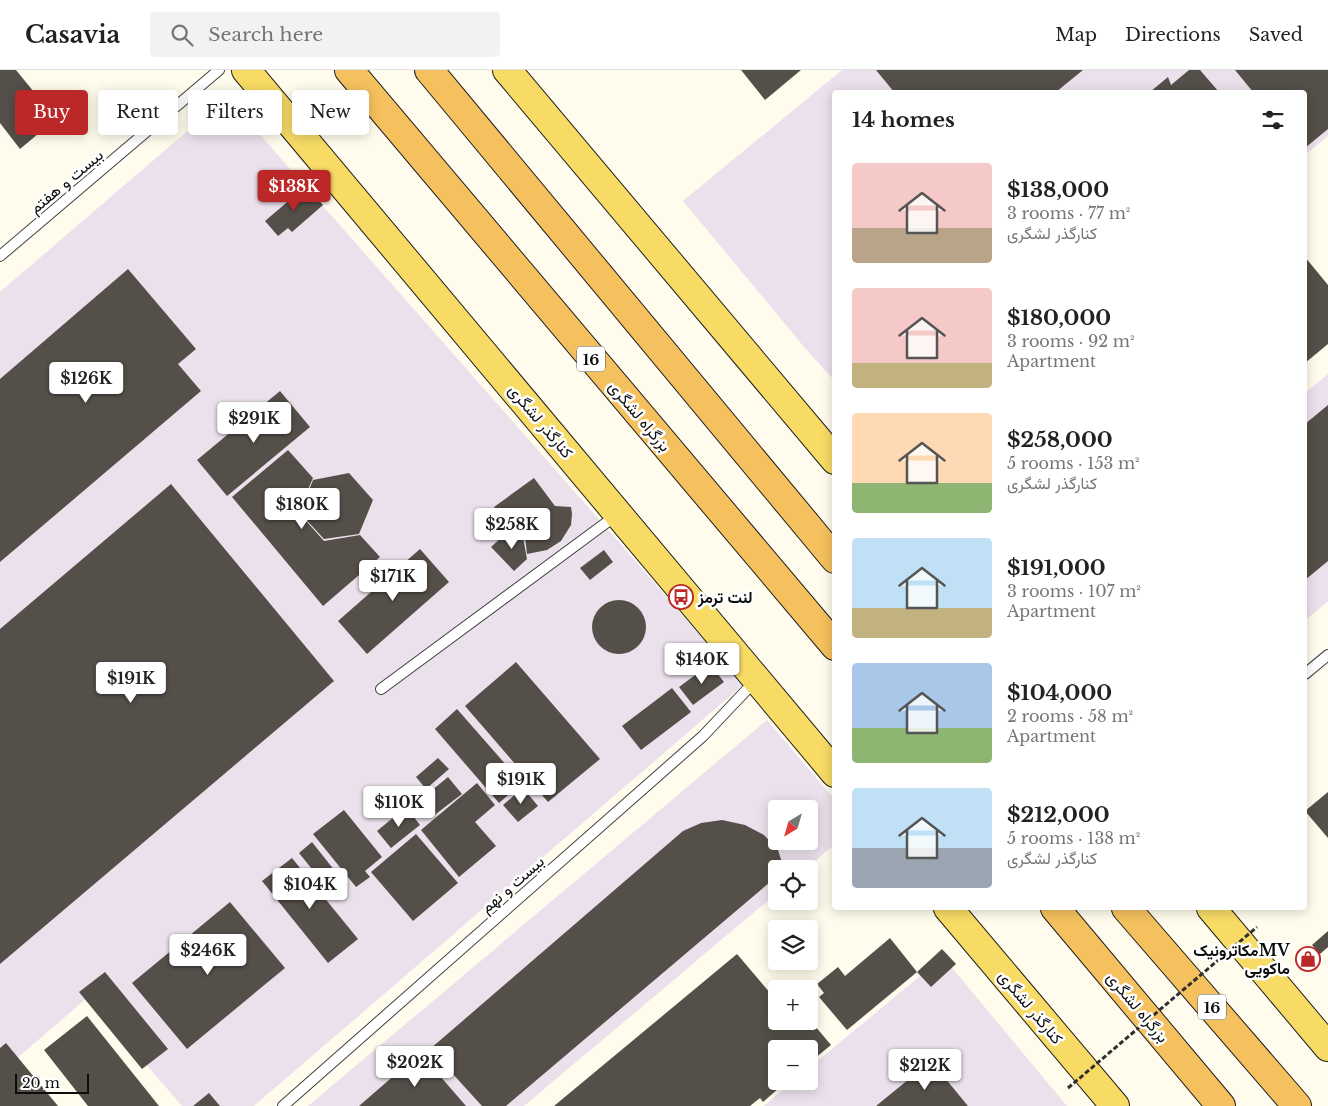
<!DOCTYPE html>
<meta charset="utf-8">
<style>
body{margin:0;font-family:"Libre Baskerville",Vazirmatn,serif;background:#f2f2f2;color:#222;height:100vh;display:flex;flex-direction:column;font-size:19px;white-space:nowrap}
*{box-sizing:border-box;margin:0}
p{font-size:16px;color:#767676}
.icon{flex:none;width:28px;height:28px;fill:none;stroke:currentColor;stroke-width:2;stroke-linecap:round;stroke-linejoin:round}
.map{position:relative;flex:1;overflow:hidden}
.side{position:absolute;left:832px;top:20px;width:475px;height:820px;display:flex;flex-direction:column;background:#fff;border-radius:5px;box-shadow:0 2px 12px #0003}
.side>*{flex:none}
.guide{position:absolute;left:15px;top:20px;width:475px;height:45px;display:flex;gap:10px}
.needle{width:32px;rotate:217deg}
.fabs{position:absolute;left:768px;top:730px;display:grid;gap:10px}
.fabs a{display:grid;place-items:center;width:50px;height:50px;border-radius:5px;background:#fff;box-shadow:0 2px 12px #0003;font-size:25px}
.scale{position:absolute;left:15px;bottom:12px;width:74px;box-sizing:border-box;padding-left:5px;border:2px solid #0d0d0d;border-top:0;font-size:14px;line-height:18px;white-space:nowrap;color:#0d0d0d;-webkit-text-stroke:4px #fff;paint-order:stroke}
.price{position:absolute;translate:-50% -42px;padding:0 11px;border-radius:5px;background:#fff;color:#222;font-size:16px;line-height:32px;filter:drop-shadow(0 1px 2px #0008)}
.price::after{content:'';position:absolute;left:50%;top:30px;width:15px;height:11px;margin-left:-8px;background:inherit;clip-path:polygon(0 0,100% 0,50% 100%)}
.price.active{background:#bb2827;color:#fff}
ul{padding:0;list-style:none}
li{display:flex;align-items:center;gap:15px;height:125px;padding:0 20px}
li span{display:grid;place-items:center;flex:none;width:140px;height:100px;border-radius:5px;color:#555}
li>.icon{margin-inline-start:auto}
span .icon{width:60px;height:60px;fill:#fffc;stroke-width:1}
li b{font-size:21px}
h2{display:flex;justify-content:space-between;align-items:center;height:60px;padding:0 20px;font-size:21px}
.pill{padding:0 18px;border-radius:5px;background:#fff;box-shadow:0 2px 12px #0003;font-size:18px;line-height:45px}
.pill.active{background:#bb2827;color:#fff}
header{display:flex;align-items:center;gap:30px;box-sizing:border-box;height:70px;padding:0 25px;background:#fff;border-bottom:1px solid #e0e0e0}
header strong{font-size:24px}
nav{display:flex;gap:28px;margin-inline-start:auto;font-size:18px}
.search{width:350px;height:45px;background:#f2f2f2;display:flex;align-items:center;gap:12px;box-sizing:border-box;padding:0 18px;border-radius:5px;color:#767676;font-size:19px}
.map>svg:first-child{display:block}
</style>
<header>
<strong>Casavia</strong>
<div class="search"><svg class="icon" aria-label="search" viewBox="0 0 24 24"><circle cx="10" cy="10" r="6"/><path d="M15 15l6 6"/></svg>Search here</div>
<nav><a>Map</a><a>Directions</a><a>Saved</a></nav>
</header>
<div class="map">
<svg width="1328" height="1036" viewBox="0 0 1328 1036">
<rect width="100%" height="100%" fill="#fffced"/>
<path fill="#ebe1ec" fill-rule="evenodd" d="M 842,0 L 1328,0 L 1328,66 L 1305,85 L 1305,22 L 835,22 L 835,311 L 804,277 L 683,131 Z
M 227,27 L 618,471 L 743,615 L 254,1036 L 182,1036 L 88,927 L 0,1003 L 0,222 Z
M 1328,304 L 1328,531 L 1306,550 L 1305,323 Z
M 767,650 L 835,730 L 835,774 L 806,799 L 776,799 L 776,824 L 524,1036 L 308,1036 ZM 776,739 L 809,739 L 809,771 L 776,771 Z
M 943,887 L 1067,1036 L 764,1036 L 793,1011 L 809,1011 L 809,998 Z"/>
<path fill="#554f49" d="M 0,0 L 16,0 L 56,49 L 20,79 L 0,53 Z
M 741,0 L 801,0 L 765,30 Z
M 876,0 L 1083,0 L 1056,22 L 894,22 Z
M 1189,0 L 1200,0 L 1219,22 L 1150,22 L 1168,7 L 1171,15 Z
M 1235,0 L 1328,0 L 1328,59 L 1305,78 L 1305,22 L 1253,22 Z
M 306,116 L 323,135 L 292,162 L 288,158 L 278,166 L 265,151 Z
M 1305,187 L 1328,215 L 1328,274 L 1305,293 Z
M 128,199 L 196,279 L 178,294 L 201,321 L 0,492 L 0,309 Z
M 280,321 L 310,357 L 227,426 L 197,390 Z
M 1328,335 L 1328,491 L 1305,510 L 1305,354 Z
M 288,380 L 313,408 L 298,442 L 324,471 L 360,465 L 380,487 L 323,536 L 232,427 Z
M 349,403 L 373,430 L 359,464 L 324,469 L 300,443 L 313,410 Z
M 534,408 L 555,436 L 571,437 L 572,444 L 571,455 L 561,471 L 547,480 L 527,484 L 525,466 L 517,458 L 507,466 L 497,457 L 508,450 L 494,437 Z
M 171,414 L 334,611 L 0,894 L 0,559 Z
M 517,460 L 523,467 L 527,489 L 514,501 L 491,477 L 502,467 L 506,469 Z
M 420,479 L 449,512 L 367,584 L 338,551 Z
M 604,480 L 613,492 L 590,510 L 580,498 Z
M592 557a27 27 0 1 1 54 0a27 27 0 1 1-54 0Z
M 516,592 L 600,689 L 548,732 L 465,636 Z
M 710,594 L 724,612 L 693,635 L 679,617 Z
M 672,618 L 691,642 L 641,680 L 622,656 Z
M 457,639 L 522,713 L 499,733 L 435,659 Z
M 438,688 L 449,699 L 426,719 L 416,707 Z
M 448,707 L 462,724 L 432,747 L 419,731 Z
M 477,713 L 495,735 L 475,752 L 496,776 L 459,807 L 421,760 Z
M 404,716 L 414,728 L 391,748 L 380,736 Z
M 523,718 L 538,736 L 518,752 L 503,735 Z
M 1328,722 L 1328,768 L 1305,741 Z
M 406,737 L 420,755 L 391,778 L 377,761 Z
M 344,740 L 382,787 L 365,801 L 370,807 L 356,817 L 313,764 Z
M 722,750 L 745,755 L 764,765 L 778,780 L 784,799 L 776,799 L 776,807 L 506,1036 L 482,1036 L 430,979 L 683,761 L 701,753 Z
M 416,764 L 458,813 L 413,851 L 371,802 Z
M 312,772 L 346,815 L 333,825 L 299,783 Z
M 292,788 L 358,869 L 328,893 L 262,811 Z
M 230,832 L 285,898 L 187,979 L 132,913 Z
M 1328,861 L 1328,877 L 1320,884 L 1312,875 Z
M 890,868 L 917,902 L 847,960 L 819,927 L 824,923 L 817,914 L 838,897 L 845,906 Z
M 942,879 L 956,894 L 931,917 L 917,902 Z
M 737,884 L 776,930 L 776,951 L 794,951 L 800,958 L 810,950 L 831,975 L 809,993 L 809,979 L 776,979 L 776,1011 L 787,1011 L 763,1032 L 760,1028 L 750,1036 L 554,1036 Z
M 105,902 L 168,979 L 142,999 L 79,922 Z
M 87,946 L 159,1036 L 88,1036 L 44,980 Z
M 6,973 L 58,1036 L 0,1036 L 0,978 Z
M 420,983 L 466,1036 L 359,1036 Z
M 931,991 L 968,1036 L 876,1036 Z
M 209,1023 L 220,1036 L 193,1036 Z"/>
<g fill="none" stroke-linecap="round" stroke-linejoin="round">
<defs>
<path id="service" d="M 0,186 L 219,0
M 1305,604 L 1328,585
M 381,619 L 618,444
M 283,1036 L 703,666 L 756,610"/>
<path id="primary" d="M 246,0 L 835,703
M 507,0 L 835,390
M 948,838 L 1115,1036
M 1211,838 L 1328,977"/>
<path id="trunk" d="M 349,0 L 835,576
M 429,0 L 835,489
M 1055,838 L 1221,1036
M 1126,838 L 1297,1036"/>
</defs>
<use href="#service" stroke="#404040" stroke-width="12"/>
<use href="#primary" stroke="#1e1e1e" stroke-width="30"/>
<use href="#trunk" stroke="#1e1e1e" stroke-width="30"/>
<use href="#service" stroke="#fff" stroke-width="10"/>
<use href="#primary" stroke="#f7db65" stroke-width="28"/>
<use href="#trunk" stroke="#f5c15e" stroke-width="28"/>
<path stroke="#2f2f2f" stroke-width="3" stroke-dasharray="5 2.5" stroke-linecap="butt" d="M 1068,1018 L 1257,857"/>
</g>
<defs>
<symbol id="bus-ring" viewBox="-11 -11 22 22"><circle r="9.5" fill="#fff" stroke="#bb2827" stroke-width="1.5"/><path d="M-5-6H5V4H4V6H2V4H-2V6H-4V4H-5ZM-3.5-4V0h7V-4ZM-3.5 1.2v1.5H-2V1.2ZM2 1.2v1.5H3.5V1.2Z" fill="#bb2827"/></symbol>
<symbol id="shop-ring" viewBox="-11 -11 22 22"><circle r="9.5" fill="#fff" stroke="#bb2827" stroke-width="1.5"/><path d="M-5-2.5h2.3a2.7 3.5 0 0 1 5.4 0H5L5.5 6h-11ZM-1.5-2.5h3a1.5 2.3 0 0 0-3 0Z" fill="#bb2827"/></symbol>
</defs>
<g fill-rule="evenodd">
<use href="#bus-ring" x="667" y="513" width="28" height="28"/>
<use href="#shop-ring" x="1294" y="875" width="28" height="28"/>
</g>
<g text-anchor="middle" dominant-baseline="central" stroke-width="5" stroke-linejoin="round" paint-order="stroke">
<g fill="#fff" stroke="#565656" stroke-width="1">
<rect x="577" y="276.5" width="28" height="25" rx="4"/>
<rect x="1198" y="924.5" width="28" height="25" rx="4"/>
</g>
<g font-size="15" font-weight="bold" fill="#0d0d0d">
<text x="591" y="289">16</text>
<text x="1212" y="937">16</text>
</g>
<g font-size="16" fill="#0d0d0d" stroke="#fff">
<text transform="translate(66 111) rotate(-40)">بیست و هفتم</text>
<text transform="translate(640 346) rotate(50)">بزرگراه لشگری</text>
<text transform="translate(541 351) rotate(50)">کنارگذر لشگری</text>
<text transform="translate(512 814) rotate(-41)">بیست و نهم</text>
<text transform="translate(1031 937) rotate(50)">کنارگذر لشگری</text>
<text transform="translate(1138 937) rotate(50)">بزرگراه لشگری</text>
</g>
<g font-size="16" font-weight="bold" fill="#0d0d0d" stroke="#fff" text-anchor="start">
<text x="698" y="527">لنت ترمز</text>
<text x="1290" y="880" text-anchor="end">مکاترونیکMV<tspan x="1290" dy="18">ماکویی</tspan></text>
</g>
</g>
</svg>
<div class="fabs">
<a><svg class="needle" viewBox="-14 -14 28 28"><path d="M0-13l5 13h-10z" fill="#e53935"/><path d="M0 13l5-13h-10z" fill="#767676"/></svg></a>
<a><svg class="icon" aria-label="locate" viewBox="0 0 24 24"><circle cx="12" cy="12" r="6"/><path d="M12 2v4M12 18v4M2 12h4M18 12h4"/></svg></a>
<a><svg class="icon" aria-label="layers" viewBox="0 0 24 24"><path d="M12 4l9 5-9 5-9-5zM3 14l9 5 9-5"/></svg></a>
<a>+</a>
<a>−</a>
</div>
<div class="scale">20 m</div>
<b class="price active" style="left:294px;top:142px">$138K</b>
<b class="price" style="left:86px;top:334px">$126K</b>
<b class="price" style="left:254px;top:374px">$291K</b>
<b class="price" style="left:302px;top:460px">$180K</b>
<b class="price" style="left:512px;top:480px">$258K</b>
<b class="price" style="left:393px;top:532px">$171K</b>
<b class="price" style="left:702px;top:615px">$140K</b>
<b class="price" style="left:131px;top:634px">$191K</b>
<b class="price" style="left:521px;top:735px">$191K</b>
<b class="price" style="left:399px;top:758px">$110K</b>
<b class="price" style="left:310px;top:840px">$104K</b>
<b class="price" style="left:208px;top:906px">$246K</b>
<b class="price" style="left:415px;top:1018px">$202K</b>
<b class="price" style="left:925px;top:1021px">$212K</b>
<div class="guide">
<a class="pill active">Buy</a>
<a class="pill">Rent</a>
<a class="pill">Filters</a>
<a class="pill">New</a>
</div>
<section class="side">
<h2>14 homes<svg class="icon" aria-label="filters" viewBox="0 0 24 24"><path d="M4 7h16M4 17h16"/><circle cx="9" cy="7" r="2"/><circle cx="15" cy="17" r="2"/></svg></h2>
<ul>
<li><span style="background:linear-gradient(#f6c9c9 65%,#b9a48a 0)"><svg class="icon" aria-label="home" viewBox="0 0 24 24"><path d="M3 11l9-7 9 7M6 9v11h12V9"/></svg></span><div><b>$138,000</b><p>3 rooms · 77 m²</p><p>کنارگذر لشگری</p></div></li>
<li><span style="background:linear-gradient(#f6c9c9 75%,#c2b280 0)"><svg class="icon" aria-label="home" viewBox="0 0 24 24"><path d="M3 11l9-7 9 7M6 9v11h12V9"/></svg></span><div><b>$180,000</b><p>3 rooms · 92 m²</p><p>Apartment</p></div></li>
<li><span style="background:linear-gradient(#ffd9b3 70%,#8fb573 0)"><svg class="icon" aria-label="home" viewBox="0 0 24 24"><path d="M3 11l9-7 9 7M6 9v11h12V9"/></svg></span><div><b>$258,000</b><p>5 rooms · 153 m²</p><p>کنارگذر لشگری</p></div></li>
<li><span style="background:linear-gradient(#bfe0f5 70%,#c2b280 0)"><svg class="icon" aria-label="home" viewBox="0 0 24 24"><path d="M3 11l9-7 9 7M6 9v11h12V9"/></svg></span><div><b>$191,000</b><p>3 rooms · 107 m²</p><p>Apartment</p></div></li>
<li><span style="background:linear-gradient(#a9c7e8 65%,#8fb573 0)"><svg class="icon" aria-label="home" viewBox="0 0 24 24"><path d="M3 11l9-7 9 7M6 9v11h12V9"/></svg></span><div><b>$104,000</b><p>2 rooms · 58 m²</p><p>Apartment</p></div></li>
<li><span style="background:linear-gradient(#bfe0f5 60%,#9aa5b1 0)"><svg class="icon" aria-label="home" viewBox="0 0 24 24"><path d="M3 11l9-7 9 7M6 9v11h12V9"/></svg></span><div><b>$212,000</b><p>5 rooms · 138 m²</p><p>کنارگذر لشگری</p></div></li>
</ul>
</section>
</div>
